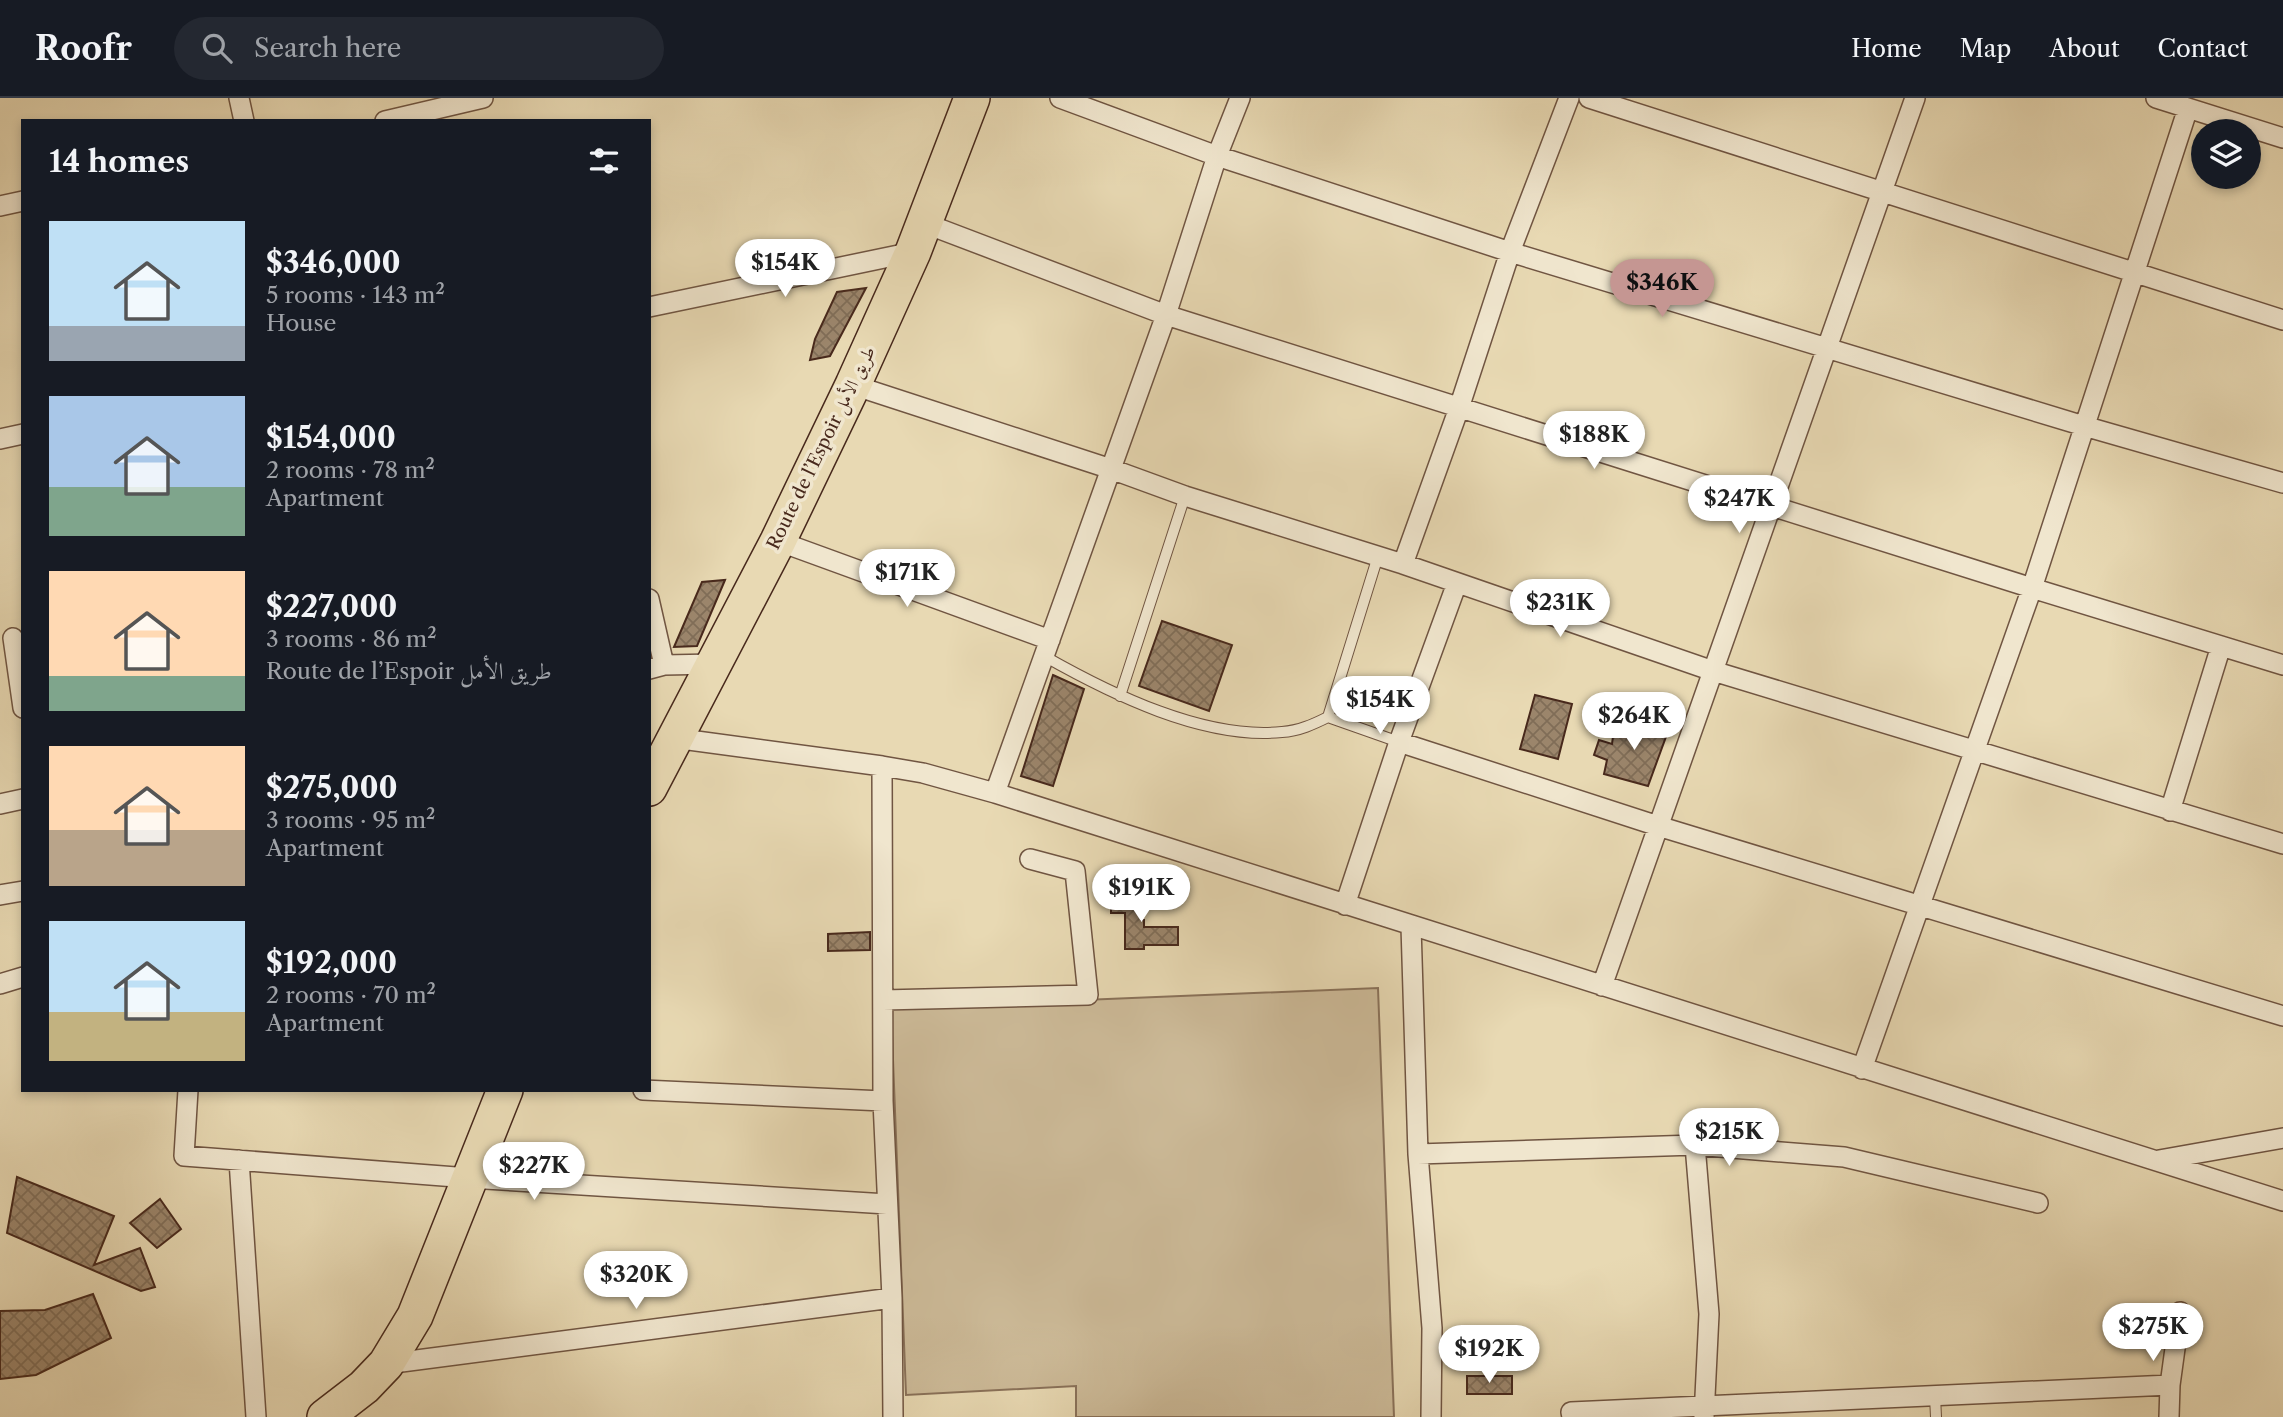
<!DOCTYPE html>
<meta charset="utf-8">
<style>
body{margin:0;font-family:"Libre Caslon Text",Amiri,serif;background:#242831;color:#f1f3f6;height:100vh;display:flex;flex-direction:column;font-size:26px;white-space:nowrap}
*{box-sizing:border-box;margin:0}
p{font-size:23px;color:#9ea1a6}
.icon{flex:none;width:38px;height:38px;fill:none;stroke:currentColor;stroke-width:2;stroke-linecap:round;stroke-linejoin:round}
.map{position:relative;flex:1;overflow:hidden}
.drawer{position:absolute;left:21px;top:21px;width:630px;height:973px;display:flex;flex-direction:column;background:#171b24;border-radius:0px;box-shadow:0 4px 10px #0003}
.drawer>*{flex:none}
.controls{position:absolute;left:2191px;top:21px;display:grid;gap:14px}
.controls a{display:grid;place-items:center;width:70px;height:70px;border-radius:50%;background:#171b24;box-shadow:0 4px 10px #0003;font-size:35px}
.price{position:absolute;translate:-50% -60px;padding:0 16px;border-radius:24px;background:#fff;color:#222;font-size:23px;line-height:46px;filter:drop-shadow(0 2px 4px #0008)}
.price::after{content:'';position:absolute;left:50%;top:42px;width:21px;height:16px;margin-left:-10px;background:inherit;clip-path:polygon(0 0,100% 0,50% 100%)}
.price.on{background:#c59692;color:#111}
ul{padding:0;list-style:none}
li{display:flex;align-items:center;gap:21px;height:175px;padding:0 28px}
li span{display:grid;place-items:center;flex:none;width:196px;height:140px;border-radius:0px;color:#555}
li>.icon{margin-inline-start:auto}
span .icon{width:84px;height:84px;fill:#fffc;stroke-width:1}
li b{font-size:30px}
h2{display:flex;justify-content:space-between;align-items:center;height:84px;padding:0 28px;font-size:30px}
header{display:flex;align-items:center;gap:42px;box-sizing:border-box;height:98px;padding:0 35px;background:#171b24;border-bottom:2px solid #363941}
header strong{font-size:33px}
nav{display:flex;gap:38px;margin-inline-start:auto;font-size:24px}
.search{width:490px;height:63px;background:#242831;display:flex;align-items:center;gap:18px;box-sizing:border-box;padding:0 24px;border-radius:38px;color:#9ea1a6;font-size:26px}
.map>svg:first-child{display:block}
</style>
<header>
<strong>Roofr</strong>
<div class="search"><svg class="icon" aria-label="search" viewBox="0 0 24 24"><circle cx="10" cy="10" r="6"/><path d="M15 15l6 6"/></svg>Search here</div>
<nav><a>Home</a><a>Map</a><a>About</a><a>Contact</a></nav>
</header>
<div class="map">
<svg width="2283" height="1319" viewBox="0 0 2283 1319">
<defs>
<pattern id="building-cross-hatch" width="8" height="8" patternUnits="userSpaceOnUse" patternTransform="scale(1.75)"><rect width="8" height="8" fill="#9b856b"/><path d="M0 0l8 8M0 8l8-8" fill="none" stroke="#806d57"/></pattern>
</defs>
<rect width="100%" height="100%" fill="#e8d9b3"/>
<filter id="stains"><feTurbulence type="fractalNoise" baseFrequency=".00286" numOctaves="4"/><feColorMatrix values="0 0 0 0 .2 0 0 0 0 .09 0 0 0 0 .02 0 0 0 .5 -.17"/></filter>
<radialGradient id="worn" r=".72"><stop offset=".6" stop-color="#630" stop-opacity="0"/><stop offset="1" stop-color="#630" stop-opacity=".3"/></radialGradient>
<path fill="#cdbb99" stroke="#8a725a" stroke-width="2" d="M 1378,890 L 1394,1319 L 1076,1319 L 1076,1288 L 906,1297 L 891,910 Z"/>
<path fill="url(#building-cross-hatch)" stroke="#48291c" stroke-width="2" d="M 866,190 L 830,258 L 810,262 L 815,241 L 837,194 Z
M 725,482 L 697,548 L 674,549 L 702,484 Z
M 1162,523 L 1232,547 L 1209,613 L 1139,588 Z
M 1053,577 L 1084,591 L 1053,688 L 1021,678 Z
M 1535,597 L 1572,606 L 1558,661 L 1520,651 Z
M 1654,619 L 1671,625 L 1648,688 L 1604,676 L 1607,662 L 1594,657 L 1599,642 L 1612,646 L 1614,631 L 1624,636 L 1626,625 L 1648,633 Z
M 1111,796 L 1141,796 L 1141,822 L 1144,822 L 1144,829 L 1178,829 L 1178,847 L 1144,847 L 1144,851 L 1125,851 L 1125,815 L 1111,815 Z
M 870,834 L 870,852 L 828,853 L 828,836 Z
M 17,1079 L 114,1118 L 94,1167 L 140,1150 L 155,1189 L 141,1193 L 7,1135 Z
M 160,1101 L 181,1131 L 157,1150 L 130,1125 Z
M 93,1196 L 111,1240 L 36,1277 L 0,1281 L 0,1213 L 45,1212 Z
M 1467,1278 L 1512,1278 L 1512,1296 L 1467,1296 Z"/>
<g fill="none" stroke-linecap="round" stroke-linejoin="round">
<defs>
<path id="lane" d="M 1044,558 C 1111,596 1204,642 1282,634 C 1299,633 1314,626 1328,619 L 1399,644
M 1120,598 L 1185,398
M 1328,619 L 1378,458
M 1935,1298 L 1936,1319"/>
<path id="street" d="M 239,0 L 244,23
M 1060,0 L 1217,58 L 1510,154 L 2084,328 L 2283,385
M 1589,0 L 2283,222
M 2156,0 L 2283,40
M 385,23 L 483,0
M 0,108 L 23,103
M 924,125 L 1166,217 L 2032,490 L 2283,567
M 649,209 L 913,154
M 853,287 L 1111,371 L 1185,398 L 1403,466 L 1713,573 L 2283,746
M 0,341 L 23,336
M 778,443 L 1050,542
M 1403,466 L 1459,310 L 1510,154 L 1569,0
M 649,501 L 664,567
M 13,540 L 23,610
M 649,571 L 664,567 L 715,566
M 674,640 L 882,668 L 923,675 L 995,695 L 2283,1103
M 1399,644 L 1658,728 L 2283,918
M 882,668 L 883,1003 L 892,1200 L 893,1319
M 995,695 L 1166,217 L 1217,58 L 1240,0
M 0,706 L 23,701
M 2170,713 L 2221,548
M 0,797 L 23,793
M 1345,807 L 1399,644 L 1457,485
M 1411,828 L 1418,1056 L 1432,1230 L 1431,1319
M 0,886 L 23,879
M 1602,888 L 1915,0
M 883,902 L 1088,897 L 1075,773 L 1030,761
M 1862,971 L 2032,490 L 2188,10
M 188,992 L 184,1058 L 469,1080 L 887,1106
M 643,992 L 883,1003
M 1695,1047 L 1709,1216 L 1704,1319
M 1418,1056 L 1695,1047 L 1844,1059 L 2038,1105
M 239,1062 L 256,1319
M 2159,1062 L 2283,1040
M 386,1266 L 892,1200
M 1572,1319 L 1571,1314 L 2170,1287
M 2169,1319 L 2170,1287 L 2180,1214"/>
<path id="highway" d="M 649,690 L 778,443 L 853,287 L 913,154 L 972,0
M 325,1319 L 364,1289 L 386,1266 L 415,1218 L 505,992"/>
</defs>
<use href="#lane" stroke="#705542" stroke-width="12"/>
<use href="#street" stroke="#705542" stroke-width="22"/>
<use href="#highway" stroke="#48291c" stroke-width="38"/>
<use href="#lane" stroke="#f0e6ce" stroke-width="10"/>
<use href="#street" stroke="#f0e6ce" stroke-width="19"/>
<use href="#highway" stroke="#e8d9b3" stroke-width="35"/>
</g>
<g text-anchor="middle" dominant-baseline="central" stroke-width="7" stroke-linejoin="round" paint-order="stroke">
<g font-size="18" fill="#48291c" stroke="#f0e6ce">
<text transform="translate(821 350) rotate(-64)">Route de l’Espoir طريق الأمل</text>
</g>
</g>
<rect width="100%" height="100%" filter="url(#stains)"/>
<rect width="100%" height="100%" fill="url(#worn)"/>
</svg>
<div class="controls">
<a><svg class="icon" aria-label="layers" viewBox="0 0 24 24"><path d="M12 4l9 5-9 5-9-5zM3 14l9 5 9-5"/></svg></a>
</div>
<b class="price" style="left:785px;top:201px">$154K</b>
<b class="price on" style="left:1662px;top:221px">$346K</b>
<b class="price" style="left:1594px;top:373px">$188K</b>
<b class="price" style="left:1739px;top:437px">$247K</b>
<b class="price" style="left:907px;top:511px">$171K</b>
<b class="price" style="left:1560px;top:541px">$231K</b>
<b class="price" style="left:1380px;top:638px">$154K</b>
<b class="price" style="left:1634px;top:654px">$264K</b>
<b class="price" style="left:1141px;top:826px">$191K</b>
<b class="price" style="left:1729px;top:1070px">$215K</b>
<b class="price" style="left:534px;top:1104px">$227K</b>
<b class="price" style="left:636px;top:1213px">$320K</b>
<b class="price" style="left:2153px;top:1265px">$275K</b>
<b class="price" style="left:1489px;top:1287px">$192K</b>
<section class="drawer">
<h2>14 homes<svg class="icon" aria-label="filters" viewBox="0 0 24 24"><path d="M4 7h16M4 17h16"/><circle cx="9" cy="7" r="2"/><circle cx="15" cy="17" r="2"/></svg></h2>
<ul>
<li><span style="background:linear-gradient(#bfe0f5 75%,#9aa5b1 0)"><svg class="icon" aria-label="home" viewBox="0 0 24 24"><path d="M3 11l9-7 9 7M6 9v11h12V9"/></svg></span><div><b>$346,000</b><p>5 rooms · 143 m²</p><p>House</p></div></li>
<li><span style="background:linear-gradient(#a9c7e8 65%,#7fa58c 0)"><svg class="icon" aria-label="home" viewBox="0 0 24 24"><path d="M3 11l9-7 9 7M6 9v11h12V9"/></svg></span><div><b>$154,000</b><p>2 rooms · 78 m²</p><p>Apartment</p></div></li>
<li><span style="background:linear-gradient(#ffd9b3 75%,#7fa58c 0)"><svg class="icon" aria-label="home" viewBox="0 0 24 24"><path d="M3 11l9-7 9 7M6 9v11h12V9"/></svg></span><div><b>$227,000</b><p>3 rooms · 86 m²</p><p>Route de l’Espoir طريق الأمل</p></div></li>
<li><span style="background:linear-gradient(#ffd9b3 60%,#b9a48a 0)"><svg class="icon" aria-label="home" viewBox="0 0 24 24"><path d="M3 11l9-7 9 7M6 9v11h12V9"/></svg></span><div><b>$275,000</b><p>3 rooms · 95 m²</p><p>Apartment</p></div></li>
<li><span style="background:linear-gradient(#bfe0f5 65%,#c2b280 0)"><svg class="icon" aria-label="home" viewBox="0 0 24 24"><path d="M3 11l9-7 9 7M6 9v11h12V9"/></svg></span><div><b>$192,000</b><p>2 rooms · 70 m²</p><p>Apartment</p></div></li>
</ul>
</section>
</div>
